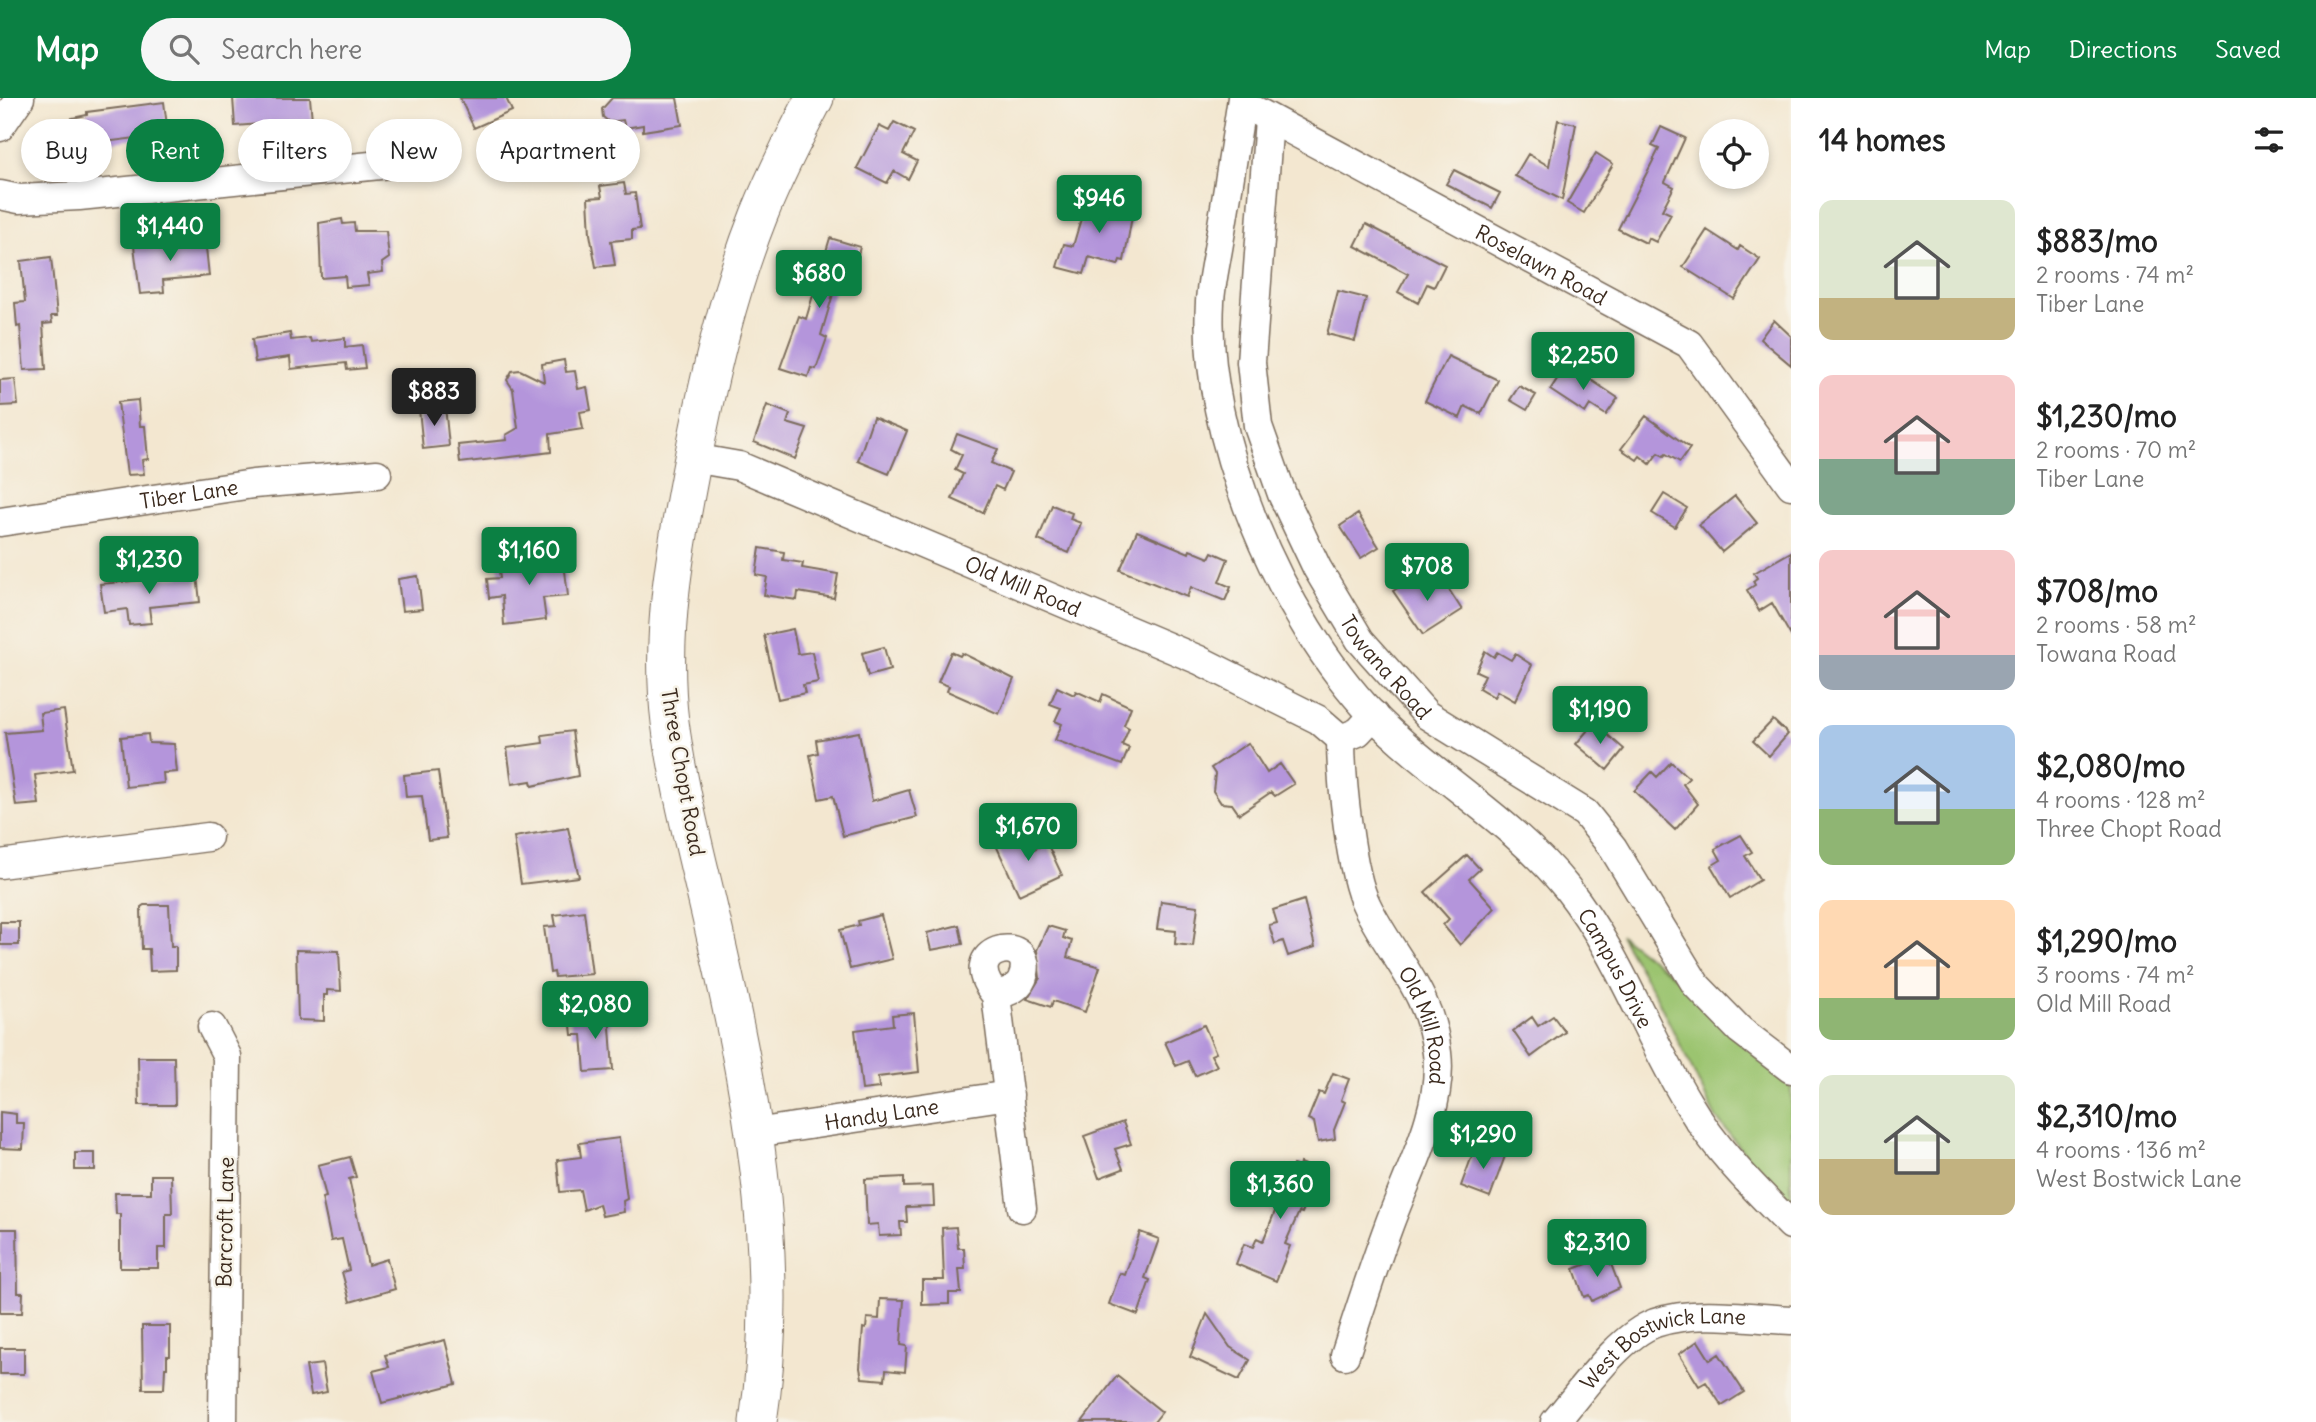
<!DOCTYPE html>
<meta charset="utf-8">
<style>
body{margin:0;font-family:Delius,sans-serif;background:#f6f6f6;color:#222;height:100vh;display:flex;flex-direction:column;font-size:26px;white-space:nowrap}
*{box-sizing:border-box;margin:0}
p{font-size:23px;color:#767676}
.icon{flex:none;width:38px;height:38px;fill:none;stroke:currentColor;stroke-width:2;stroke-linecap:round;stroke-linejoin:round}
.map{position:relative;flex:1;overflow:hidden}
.panel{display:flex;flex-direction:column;background:#fff;width:525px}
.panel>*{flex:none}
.guide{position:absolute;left:21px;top:21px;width:665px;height:63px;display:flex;gap:14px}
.buttons{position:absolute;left:1699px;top:21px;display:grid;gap:14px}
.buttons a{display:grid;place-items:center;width:70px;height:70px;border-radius:50%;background:#fff;box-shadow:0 4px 10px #0003;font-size:35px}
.price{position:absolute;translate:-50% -60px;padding:0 16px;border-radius:7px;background:#0b8043;color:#fff;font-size:23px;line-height:46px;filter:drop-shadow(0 2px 4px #0008)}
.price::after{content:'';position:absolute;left:50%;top:42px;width:21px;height:16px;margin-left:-10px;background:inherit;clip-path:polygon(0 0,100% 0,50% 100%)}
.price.active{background:#222;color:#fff}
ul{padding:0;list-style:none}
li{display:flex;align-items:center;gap:21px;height:175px;padding:0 28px}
li span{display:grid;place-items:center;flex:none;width:196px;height:140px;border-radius:14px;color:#555}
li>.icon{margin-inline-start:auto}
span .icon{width:84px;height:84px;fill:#fffc;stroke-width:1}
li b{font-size:30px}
h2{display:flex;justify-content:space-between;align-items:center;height:84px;padding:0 28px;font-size:30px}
.tag{padding:0 24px;border-radius:32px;background:#fff;box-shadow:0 4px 10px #0003;font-size:24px;line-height:63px}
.tag.active{background:#0b8043;color:#fff}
header{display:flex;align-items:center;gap:42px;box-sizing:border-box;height:98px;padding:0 35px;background:#0b8043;color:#fff}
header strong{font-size:33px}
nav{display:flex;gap:38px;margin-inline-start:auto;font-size:24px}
.search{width:490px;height:63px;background:#f6f6f6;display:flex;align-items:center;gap:18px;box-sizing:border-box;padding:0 24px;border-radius:38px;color:#767676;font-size:26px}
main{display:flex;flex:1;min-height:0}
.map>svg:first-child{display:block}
</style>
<header>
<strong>Map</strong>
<div class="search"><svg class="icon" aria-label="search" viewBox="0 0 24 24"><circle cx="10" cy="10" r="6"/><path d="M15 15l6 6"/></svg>Search here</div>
<nav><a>Map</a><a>Directions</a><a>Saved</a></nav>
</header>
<main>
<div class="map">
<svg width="1791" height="1324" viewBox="0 0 1791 1324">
<rect width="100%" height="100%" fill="#f7f3e8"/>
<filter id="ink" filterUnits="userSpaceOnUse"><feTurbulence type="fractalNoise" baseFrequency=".0143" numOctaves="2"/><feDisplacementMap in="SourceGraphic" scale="14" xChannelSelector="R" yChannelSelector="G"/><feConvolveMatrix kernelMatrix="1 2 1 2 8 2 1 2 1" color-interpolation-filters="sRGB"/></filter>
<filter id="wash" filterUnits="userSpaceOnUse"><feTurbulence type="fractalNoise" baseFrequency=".00686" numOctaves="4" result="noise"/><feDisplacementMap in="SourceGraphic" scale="28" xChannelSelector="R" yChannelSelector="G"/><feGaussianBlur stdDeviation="1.57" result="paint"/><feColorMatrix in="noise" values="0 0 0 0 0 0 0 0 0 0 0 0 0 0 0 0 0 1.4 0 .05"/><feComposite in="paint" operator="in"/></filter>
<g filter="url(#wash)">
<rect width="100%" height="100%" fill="#f3e7d0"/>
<path fill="#9bc470" stroke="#6b7747" stroke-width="2" d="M 1620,837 L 1791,968 L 1791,1112 L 1716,1020 L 1657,900 Z"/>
<g id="blocks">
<path fill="#b495db" d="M 233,0 L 310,0 L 312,22 L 235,28 Z
M 460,0 L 506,0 L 512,13 L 474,30 Z
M 612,0 L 677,0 L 682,27 L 643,33 L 643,27 L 625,30 L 623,22 L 609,24 L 603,19 L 602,11 Z
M 164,4 L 168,36 L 97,45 L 95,40 L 75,43 L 72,20 L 87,17 L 87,14 Z
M 1558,22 L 1576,26 L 1562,102 L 1515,78 L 1528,56 L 1549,68 Z
M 894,24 L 914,34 L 903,56 L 917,63 L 908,81 L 894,73 L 887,85 L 857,70 L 879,28 L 889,33 Z
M 1661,29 L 1685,40 L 1665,84 L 1674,89 L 1662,112 L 1671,116 L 1656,144 L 1648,140 L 1646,145 L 1618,131 L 1659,51 L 1652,48 Z
M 1596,55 L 1613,66 L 1584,115 L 1567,105 Z
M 1454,72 L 1500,95 L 1492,110 L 1446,86 Z
M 624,85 L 626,96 L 635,95 L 640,131 L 632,132 L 632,141 L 611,143 L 615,167 L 596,169 L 590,136 L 588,100 L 602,99 L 600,88 Z
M 1097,95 L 1118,99 L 1116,110 L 1133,113 L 1124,163 L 1120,162 L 1118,167 L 1089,159 L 1084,176 L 1057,169 L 1064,146 L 1073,148 L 1086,104 L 1095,105 Z
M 342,121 L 343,126 L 354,125 L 355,133 L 386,133 L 389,160 L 382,165 L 383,174 L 367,176 L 369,187 L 346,189 L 345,178 L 321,180 L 319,125 Z
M 1366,126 L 1445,167 L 1434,189 L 1427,186 L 1418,205 L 1398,194 L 1408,176 L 1355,148 Z
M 1707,132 L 1738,152 L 1740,148 L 1760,161 L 1734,201 L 1683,169 Z
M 205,140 L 209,178 L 163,182 L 164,194 L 140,196 L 134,148 Z
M 830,140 L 860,149 L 856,165 L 851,164 L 844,188 L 836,186 L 821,237 L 827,240 L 816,271 L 811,270 L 808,279 L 780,270 L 799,218 L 806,221 Z
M 51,159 L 57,218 L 51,218 L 52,225 L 43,226 L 46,271 L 24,272 L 20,228 L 17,229 L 15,205 L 25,204 L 21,163 Z
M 1338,193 L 1366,200 L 1355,243 L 1327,236 Z
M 1774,222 L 1791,238 L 1791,267 L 1760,241 Z
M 290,235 L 291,242 L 310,240 L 311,244 L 345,240 L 345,249 L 362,247 L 365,270 L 347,272 L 346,265 L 291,271 L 290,259 L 255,264 L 252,241 Z
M 1448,258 L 1498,282 L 1481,316 L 1465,308 L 1460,320 L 1425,303 Z
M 564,262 L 566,274 L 575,273 L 578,291 L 587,289 L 591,312 L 580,314 L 583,331 L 550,336 L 551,354 L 460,365 L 458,347 L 507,342 L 506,337 L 518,330 L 513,291 L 507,282 L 512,273 L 520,272 L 544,284 L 542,266 Z
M 1567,266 L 1618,300 L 1606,317 L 1590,307 L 1585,315 L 1550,292 Z
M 15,281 L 18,307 L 0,308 L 0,282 Z
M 1519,288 L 1536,297 L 1527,312 L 1510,302 Z
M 138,302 L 140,328 L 145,328 L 148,361 L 142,362 L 144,376 L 127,377 L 118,304 Z
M 767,307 L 790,316 L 787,325 L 807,331 L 795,361 L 754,344 Z
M 445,308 L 449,348 L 423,351 L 419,311 Z
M 1646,318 L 1690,350 L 1680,364 L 1666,356 L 1664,358 L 1658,355 L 1650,366 L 1640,358 L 1637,362 L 1621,351 Z
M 873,319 L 907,333 L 889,376 L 858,363 Z
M 957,336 L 998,351 L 991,365 L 1011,374 L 1003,392 L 995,388 L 983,415 L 952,401 L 963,376 L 955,372 L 962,357 L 951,351 Z
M 1664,396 L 1687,410 L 1675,429 L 1652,415 Z
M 1735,398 L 1757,425 L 1722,454 L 1699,427 Z
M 1052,407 L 1072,415 L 1070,421 L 1081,425 L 1069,455 L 1038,442 Z
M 1358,416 L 1379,449 L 1361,460 L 1340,428 Z
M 1137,433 L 1189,455 L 1190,452 L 1209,460 L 1212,454 L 1228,461 L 1219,484 L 1231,489 L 1225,503 L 1191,489 L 1187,499 L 1120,472 Z
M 760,450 L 784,454 L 783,462 L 803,465 L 802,470 L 838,476 L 834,500 L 798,494 L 797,502 L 764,497 L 767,479 L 756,477 Z
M 1791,454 L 1791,538 L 1772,505 L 1759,513 L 1747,492 L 1755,487 L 1753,483 L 1757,480 L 1754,475 Z
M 563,456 L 568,498 L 543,500 L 546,522 L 504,527 L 502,498 L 489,500 L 487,481 L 500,480 L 498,466 Z
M 1422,475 L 1431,488 L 1442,481 L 1462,512 L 1423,537 L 1393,493 Z
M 197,477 L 200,504 L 149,509 L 151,525 L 129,527 L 127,511 L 104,514 L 100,486 Z
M 418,478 L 422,511 L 402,513 L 398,481 Z
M 793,531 L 798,556 L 812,554 L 818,584 L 803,587 L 805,595 L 778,601 L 764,537 Z
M 884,549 L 890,572 L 868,578 L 862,555 Z
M 1485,553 L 1494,559 L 1497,554 L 1511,562 L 1515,556 L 1532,567 L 1515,603 L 1497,593 L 1494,599 L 1479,590 L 1485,577 L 1476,573 Z
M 951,554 L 960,558 L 962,555 L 1014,581 L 999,616 L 947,593 L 949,588 L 938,584 Z
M 1057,589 L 1074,597 L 1076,593 L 1100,604 L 1103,596 L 1131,609 L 1124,627 L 1129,630 L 1122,647 L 1129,650 L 1122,667 L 1055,642 L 1062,626 L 1055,623 L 1061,610 L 1050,606 Z
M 64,612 L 73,672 L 35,677 L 39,706 L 16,708 L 5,635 L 42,632 L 40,615 Z
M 1773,622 L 1788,636 L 1769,658 L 1753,643 Z
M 1594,625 L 1624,651 L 1607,672 L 1576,646 Z
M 572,633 L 578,678 L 532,688 L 531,683 L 512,686 L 507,650 L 543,645 L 542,637 Z
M 859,634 L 872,703 L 909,692 L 917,719 L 843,738 L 833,698 L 819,701 L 810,657 L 818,655 L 816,642 Z
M 148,636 L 149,645 L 174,646 L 177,674 L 163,675 L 164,685 L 126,689 L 121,639 Z
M 1248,645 L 1267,675 L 1280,666 L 1294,686 L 1275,698 L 1271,694 L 1239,716 L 1232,706 L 1221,705 L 1213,693 L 1215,676 L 1211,670 Z
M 1671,664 L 1689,680 L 1683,686 L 1698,706 L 1675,732 L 1634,693 L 1652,674 L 1657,679 Z
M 438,673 L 447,740 L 428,742 L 422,698 L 406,699 L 404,677 Z
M 568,730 L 579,779 L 521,786 L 514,739 Z
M 1019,734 L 1028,754 L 1047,745 L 1062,777 L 1019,797 L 995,745 Z
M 1741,737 L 1752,754 L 1745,758 L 1760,782 L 1730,800 L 1711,768 L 1721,762 L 1715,751 Z
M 1467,757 L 1480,771 L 1469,781 L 1495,810 L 1460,847 L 1443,827 L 1449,821 L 1425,794 Z
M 1304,802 L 1315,849 L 1288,858 L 1283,843 L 1275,846 L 1269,827 L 1277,825 L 1273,812 Z
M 1161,803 L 1198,808 L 1193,848 L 1175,846 L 1176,833 L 1157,831 Z
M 144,807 L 169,807 L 171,848 L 176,848 L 176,872 L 150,873 L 149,851 L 142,851 L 141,809 Z
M 584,813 L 592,876 L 555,879 L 554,874 L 550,875 L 544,829 L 556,828 L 554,817 Z
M 881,817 L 892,861 L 850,871 L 840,832 L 859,827 L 858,823 Z
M 0,824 L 19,824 L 19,847 L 0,847 Z
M 959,827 L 963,846 L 931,852 L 927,835 Z
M 1048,828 L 1065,833 L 1063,840 L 1072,843 L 1067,859 L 1100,869 L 1085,914 L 1053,903 L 1051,909 L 1027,901 L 1040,880 L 1037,852 Z
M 296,852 L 339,853 L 341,893 L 327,892 L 327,897 L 324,897 L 324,923 L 298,922 Z
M 609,915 L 613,972 L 585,974 L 582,937 L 572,937 L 570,918 Z
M 914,915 L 919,974 L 878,979 L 879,990 L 862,992 L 855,932 L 893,927 L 892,917 Z
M 1553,918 L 1565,934 L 1531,959 L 1513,933 L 1532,919 L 1538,928 Z
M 1204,927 L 1216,955 L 1211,957 L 1217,968 L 1195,978 L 1188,963 L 1176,968 L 1165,944 Z
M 138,959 L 174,959 L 175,1007 L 139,1007 Z
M 1333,975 L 1349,981 L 1341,1002 L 1345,1004 L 1334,1032 L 1335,1041 L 1318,1044 L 1314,1024 L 1308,1021 L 1319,994 L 1324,996 Z
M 0,1014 L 16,1016 L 16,1025 L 24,1025 L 23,1051 L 0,1050 Z
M 1123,1024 L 1131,1046 L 1115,1051 L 1123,1071 L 1099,1080 L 1084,1038 Z
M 619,1040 L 627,1101 L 623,1103 L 624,1114 L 602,1118 L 599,1106 L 584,1112 L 580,1092 L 560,1094 L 557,1062 L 581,1059 L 579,1045 Z
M 1476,1047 L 1505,1058 L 1490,1099 L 1461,1088 Z
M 75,1055 L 95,1055 L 95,1072 L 75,1072 Z
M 350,1059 L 356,1079 L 349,1081 L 368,1167 L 387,1161 L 395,1191 L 350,1204 L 342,1174 L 349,1172 L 342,1141 L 331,1143 L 322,1100 L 326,1099 L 318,1067 Z
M 1300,1065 L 1319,1073 L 1302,1115 L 1299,1114 L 1285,1146 L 1290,1148 L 1276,1183 L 1236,1166 L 1244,1146 L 1253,1149 L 1257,1140 L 1263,1143 L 1278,1106 L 1268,1102 L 1282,1068 L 1291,1071 L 1293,1067 L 1299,1069 Z
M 151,1077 L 171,1077 L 172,1116 L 166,1116 L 166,1150 L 158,1150 L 158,1170 L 120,1170 L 120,1116 L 116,1116 L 115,1095 L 151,1095 Z
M 904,1079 L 904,1089 L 933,1088 L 934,1108 L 906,1109 L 907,1124 L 900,1124 L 901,1137 L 879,1138 L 878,1126 L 867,1127 L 865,1081 Z
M 956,1129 L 958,1150 L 964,1150 L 965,1171 L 959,1171 L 961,1195 L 949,1195 L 949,1206 L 922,1207 L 922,1182 L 944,1182 L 942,1130 Z
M 0,1131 L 17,1131 L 18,1195 L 23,1195 L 22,1215 L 0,1215 Z
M 1140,1134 L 1159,1141 L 1145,1180 L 1150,1182 L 1138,1217 L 1109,1206 L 1120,1175 L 1125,1177 Z
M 1608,1158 L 1620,1190 L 1592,1203 L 1589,1197 L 1584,1199 L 1574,1171 Z
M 880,1201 L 904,1202 L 901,1247 L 907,1248 L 905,1274 L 886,1272 L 885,1282 L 862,1280 L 860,1270 L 863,1230 L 866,1231 L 867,1220 L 879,1221 Z
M 1207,1216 L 1230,1249 L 1250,1262 L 1239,1282 L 1190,1259 Z
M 142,1228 L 170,1228 L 170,1258 L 167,1258 L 167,1270 L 165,1270 L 164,1291 L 143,1291 Z
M 445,1242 L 456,1286 L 382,1305 L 373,1273 L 389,1269 L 385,1257 Z
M 1698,1243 L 1710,1262 L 1719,1256 L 1744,1294 L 1722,1308 L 1706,1284 L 1699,1288 L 1679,1256 Z
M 0,1250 L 24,1250 L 24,1276 L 0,1276 Z
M 322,1266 L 327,1294 L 311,1297 L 306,1268 Z
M 1117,1278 L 1162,1314 L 1154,1324 L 1082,1324 Z"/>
</g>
</g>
<g filter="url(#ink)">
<use href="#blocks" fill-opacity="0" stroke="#7b6c5c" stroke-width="2"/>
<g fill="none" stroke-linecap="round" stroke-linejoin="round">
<defs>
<g id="minor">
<path id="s1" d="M 1242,0 C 1235,48 1227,97 1219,145 C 1216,164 1211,185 1210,204 C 1202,338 1281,521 1373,617 C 1434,679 1512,722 1567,790 C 1619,856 1645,934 1688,1005 C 1715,1051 1753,1089 1791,1127"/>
<path id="s2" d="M 1256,13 L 1689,246 L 1791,387"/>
<path id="s3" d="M 1269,21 L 1251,264 L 1258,328 L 1282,396 L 1317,470 L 1360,542 L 1427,617 L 1585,715 L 1613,750 L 1696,887 L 1740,932 L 1791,971"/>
<path d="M 0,29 L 20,0"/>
<path d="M 0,97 L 19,101 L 79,98 L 409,64"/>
<path id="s4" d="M 693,360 L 739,368 L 1199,562 L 1319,622 L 1341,641 L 1358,634 L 1374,617"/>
<path id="s5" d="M 0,424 L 253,386 L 377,376"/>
<path id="s6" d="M 1341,641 C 1341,679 1350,775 1367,808 C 1392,859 1430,893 1437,955 C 1444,1010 1408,1075 1389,1127 C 1373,1170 1359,1214 1345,1257"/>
<path d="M 0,766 L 208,739"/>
<path d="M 996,897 C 954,850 1033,834 1024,875 C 1021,890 1009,894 996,897 L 1022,1110"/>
<path d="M 212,929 L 227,958 L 223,1324"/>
<path id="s7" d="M 755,1035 L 1009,997"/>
<path id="s8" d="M 1555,1324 C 1580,1295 1619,1238 1655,1225 C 1697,1211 1748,1220 1791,1222"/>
</g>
<path id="major" d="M 758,1324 C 784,1156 750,988 712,824 C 697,758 679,692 670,624 C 659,535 676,447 693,360 C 709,278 728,195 759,117 C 775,77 795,38 815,0"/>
</defs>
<use href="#minor" stroke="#7b6c5c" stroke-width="31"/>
<use href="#major" stroke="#7b6c5c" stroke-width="39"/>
<use href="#minor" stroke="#fff" stroke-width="28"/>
<use href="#major" stroke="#fff" stroke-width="37"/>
</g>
</g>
<g text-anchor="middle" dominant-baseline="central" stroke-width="5" stroke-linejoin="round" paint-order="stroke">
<g font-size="21" fill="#3b2a1e" stroke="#f7f3e8">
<text stroke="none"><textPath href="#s2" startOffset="324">Roselawn Road</textPath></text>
<text stroke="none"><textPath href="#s5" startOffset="191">Tiber Lane</textPath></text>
<text stroke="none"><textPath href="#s4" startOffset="355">Old Mill Road</textPath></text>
<text stroke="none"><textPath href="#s3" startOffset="583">Towana Road</textPath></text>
<text transform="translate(683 674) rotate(80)">Three Chopt Road</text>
<text stroke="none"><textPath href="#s1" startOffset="1015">Campus Drive</textPath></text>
<text stroke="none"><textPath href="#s6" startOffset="304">Old Mill Road</textPath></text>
<text stroke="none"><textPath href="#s7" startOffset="128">Handy Lane</textPath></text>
<text transform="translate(225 1124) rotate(-89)">Barcroft Lane</text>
<text stroke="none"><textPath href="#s8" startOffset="140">West Bostwick Lane</textPath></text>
</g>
</g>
</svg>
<div class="buttons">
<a><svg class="icon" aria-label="locate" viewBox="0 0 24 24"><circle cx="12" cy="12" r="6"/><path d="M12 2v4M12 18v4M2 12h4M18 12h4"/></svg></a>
</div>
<b class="price" style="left:1099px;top:137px">$946</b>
<b class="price" style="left:170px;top:165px">$1,440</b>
<b class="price" style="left:819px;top:212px">$680</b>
<b class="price" style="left:1583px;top:294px">$2,250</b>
<b class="price active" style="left:434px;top:330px">$883</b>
<b class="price" style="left:529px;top:489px">$1,160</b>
<b class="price" style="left:149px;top:498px">$1,230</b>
<b class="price" style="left:1427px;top:505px">$708</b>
<b class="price" style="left:1600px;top:648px">$1,190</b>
<b class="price" style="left:1028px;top:765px">$1,670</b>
<b class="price" style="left:595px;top:943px">$2,080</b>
<b class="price" style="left:1483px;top:1073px">$1,290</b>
<b class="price" style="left:1280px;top:1123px">$1,360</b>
<b class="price" style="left:1597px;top:1181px">$2,310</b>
<div class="guide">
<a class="tag">Buy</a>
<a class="tag active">Rent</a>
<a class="tag">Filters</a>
<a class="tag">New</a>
<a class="tag">Apartment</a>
</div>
</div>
<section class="panel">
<h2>14 homes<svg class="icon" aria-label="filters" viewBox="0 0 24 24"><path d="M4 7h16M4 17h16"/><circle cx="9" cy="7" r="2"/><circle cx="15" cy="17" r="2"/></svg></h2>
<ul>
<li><span style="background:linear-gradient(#dfe7d0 70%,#c2b280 0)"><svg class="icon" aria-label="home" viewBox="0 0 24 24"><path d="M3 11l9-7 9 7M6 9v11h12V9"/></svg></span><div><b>$883/mo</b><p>2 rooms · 74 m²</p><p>Tiber Lane</p></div></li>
<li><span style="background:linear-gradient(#f6c9c9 60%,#7fa58c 0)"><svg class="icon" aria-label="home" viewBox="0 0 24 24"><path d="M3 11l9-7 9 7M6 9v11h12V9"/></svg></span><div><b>$1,230/mo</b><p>2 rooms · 70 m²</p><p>Tiber Lane</p></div></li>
<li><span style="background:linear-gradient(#f6c9c9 75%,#9aa5b1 0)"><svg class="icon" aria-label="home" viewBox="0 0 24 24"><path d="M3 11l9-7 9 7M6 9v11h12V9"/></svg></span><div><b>$708/mo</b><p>2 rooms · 58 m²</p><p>Towana Road</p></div></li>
<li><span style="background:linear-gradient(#a9c7e8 60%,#8fb573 0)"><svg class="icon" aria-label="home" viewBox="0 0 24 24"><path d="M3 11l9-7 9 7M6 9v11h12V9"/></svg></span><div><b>$2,080/mo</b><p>4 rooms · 128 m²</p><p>Three Chopt Road</p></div></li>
<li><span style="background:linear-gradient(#ffd9b3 70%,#8fb573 0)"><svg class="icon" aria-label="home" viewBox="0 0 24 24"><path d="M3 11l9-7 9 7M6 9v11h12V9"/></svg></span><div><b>$1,290/mo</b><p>3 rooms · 74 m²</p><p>Old Mill Road</p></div></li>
<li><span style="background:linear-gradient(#dfe7d0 60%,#c2b280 0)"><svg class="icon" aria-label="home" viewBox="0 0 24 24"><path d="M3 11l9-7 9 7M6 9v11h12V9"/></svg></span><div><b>$2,310/mo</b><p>4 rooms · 136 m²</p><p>West Bostwick Lane</p></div></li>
</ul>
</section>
</main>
